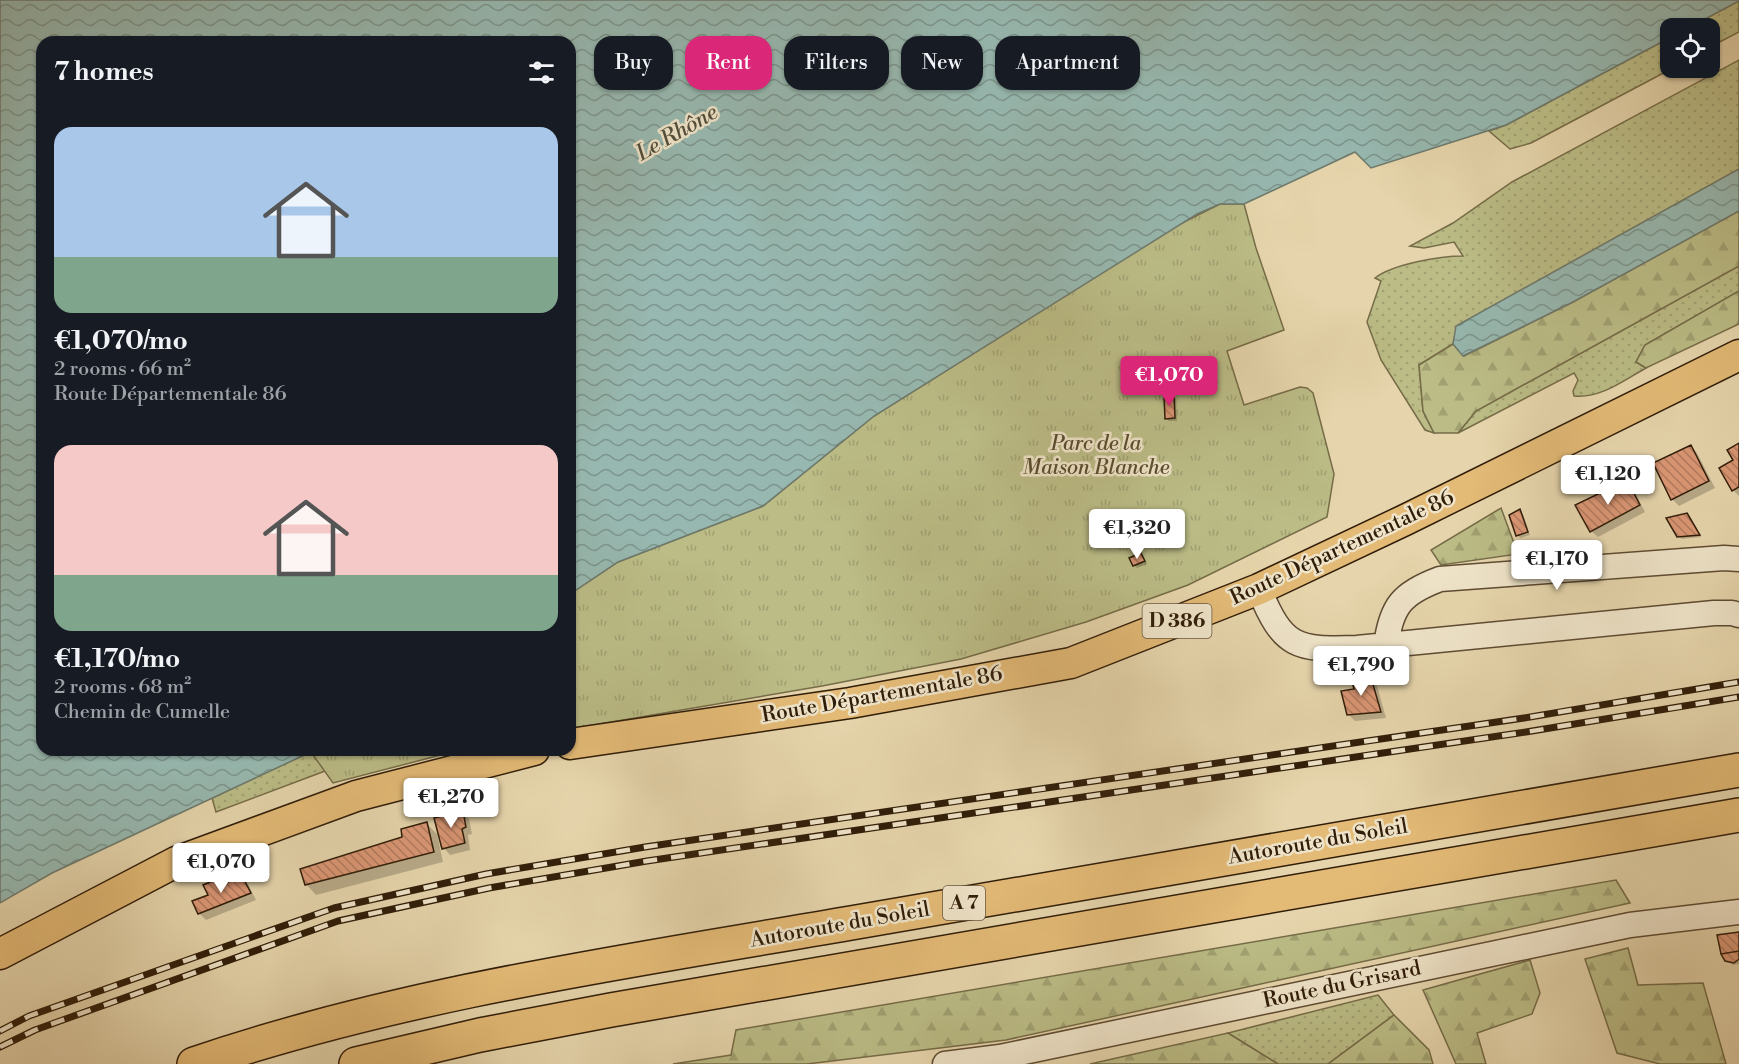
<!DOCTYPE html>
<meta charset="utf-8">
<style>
body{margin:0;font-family:"Libre Bodoni",serif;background:#20242c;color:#f1f3f6;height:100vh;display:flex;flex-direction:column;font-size:22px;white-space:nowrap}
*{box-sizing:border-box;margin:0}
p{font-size:20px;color:#9ea1a6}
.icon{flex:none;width:33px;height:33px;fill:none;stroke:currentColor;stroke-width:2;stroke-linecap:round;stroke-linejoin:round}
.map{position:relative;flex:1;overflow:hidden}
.side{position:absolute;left:36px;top:36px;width:540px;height:720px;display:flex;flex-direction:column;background:#171b24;border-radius:18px;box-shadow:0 2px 4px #0004}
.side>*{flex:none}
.banner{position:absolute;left:594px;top:36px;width:570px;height:54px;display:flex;gap:12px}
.fabs{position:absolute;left:1660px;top:18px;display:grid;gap:12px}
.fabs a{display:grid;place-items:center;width:60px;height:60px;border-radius:12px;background:#171b24;box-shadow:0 2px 4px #0004;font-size:30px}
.price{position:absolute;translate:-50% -51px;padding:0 14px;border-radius:6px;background:#fff;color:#222;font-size:20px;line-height:39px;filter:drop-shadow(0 2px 3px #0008)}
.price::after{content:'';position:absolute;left:50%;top:36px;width:18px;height:14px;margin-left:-9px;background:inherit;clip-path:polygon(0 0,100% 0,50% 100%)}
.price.selected{background:#db2777;color:#fff}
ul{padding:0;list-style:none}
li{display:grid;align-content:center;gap:12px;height:318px;padding:0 18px}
li span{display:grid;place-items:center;height:186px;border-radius:18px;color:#555}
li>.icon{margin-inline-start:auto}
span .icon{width:108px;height:108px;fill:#fffc;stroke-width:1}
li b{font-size:26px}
h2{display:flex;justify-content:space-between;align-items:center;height:72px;padding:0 18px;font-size:26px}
.tag{padding:0 21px;border-radius:18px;background:#171b24;box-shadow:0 2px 4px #0004;font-size:21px;line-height:54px}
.tag.selected{background:#db2777;color:#fff}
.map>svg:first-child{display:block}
</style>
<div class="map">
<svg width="1739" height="1064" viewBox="0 0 1739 1064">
<defs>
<pattern id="grass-dots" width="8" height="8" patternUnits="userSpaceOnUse" patternTransform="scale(1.5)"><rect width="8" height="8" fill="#bbbc86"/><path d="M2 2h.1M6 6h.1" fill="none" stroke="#a1a172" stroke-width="1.8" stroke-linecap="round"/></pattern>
<pattern id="forest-firs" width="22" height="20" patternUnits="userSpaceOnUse" patternTransform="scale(1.5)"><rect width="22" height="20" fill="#bbbc86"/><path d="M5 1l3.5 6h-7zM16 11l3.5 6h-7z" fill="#a1a172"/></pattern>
<pattern id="park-tufts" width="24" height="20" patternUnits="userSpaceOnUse" patternTransform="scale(1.5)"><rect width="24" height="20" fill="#bbbc86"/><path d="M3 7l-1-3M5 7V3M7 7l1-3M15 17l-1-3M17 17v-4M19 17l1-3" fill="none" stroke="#a1a172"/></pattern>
<pattern id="water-waves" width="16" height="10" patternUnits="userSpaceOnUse" patternTransform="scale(1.5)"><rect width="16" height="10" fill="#97b8b0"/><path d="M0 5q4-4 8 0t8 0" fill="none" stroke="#7c958d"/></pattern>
<pattern id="building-back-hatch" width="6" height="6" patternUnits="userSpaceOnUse" patternTransform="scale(1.5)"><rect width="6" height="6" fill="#db9775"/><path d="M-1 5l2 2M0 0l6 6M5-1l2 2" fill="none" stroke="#b27b5e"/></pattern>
</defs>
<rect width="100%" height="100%" fill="#e6d5ac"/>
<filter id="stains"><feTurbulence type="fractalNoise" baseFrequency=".00333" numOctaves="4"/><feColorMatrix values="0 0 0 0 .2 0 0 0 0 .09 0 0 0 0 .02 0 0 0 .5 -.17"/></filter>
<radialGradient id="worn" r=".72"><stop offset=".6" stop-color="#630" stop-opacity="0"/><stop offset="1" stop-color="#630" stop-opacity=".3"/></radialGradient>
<path fill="url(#grass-dots)" stroke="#766c48" stroke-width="1.5" d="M 1739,1 L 1739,32 L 1710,47 L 1710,28 L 1688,28 Z
M 1671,37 L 1671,68 L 1673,68 L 1531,143 L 1510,149 L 1489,131 L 1506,125 Z
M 1739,60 L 1739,169 L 1457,326 L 1453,344 L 1419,365 L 1423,411 L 1434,433 L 1425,430 L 1381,360 L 1367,322 L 1381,281 L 1375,278 C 1393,264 1440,256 1463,256 L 1454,242 L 1424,248 L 1410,246 L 1453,223 L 1512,182 Z
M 1739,266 L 1739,291 L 1645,345 L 1636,362 L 1646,368 C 1624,380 1600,399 1574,396 L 1573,391 L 1578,380 L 1574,373 L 1458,433 L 1476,411 Z
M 315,750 L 325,771 L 216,812 L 212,798 Z
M 1378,995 L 1394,1015 L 1328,1064 L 1278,1064 L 1228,1033 Z"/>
<path fill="url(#forest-firs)" stroke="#766c48" stroke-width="1.5" d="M 1739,211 L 1739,266 L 1476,411 L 1458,433 L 1434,433 L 1423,411 L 1419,365 L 1453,344 L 1464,356 L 1571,303 Z
M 1739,291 L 1739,324 L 1646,368 L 1636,362 L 1645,345 Z
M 1501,508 L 1518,554 L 1441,565 L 1431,550 Z
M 1616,880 L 1630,903 L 1006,1040 L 807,1064 L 673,1064 L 731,1055 L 736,1030 Z
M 1628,948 L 1638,985 L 1703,983 L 1726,1064 L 1660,1064 L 1617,1053 L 1585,959 Z
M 1530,960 L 1540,993 L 1532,1014 L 1477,1033 L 1486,1064 L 1456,1064 L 1423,990 Z
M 1394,1015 L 1429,1050 L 1433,1064 L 1328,1064 Z
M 1228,1033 L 1278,1064 L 1090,1064 Z"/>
<path fill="url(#park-tufts)" stroke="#766c48" stroke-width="1.5" d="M 1220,204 L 1244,204 L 1256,248 L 1284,330 L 1227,351 L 1244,405 L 1300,387 L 1307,388 L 1313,393 L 1334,474 L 1327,517 L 1188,585 L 1086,622 L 961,659 L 822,686 L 570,729 L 570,594 L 618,562 L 763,506 L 874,416 L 1174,227 Z
M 315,750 L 460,750 L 333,783 L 311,752 Z"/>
<path fill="url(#water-waves)" stroke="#6e7a6d" stroke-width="1.5" d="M 0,0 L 1739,0 L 1739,1 L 1688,28 L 1671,28 L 1671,37 L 1506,125 L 1371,168 L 1355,152 L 1244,204 L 1220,204 L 1197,214 L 874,416 L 763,506 L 618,562 L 570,594 L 570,42 L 42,42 L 42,750 L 315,750 L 52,873 L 0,903 Z
M 1739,169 L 1739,211 L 1571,303 L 1463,356 L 1453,344 L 1456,326 Z"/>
<path fill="#0003" d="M 1173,396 L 1176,399 L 1177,421 L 1169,421 L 1166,418 Z
M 1739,445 L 1739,496 L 1733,490 L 1721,469 L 1735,461 Z
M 1691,446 L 1697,453 L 1715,488 L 1679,506 L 1672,499 Z
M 1626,482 L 1633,489 L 1645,512 L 1598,537 L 1591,531 Z
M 1520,511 L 1523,514 L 1530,535 L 1520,538 L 1518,535 Z
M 1687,515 L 1690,518 L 1701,537 L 1682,539 L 1678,536 Z
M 1141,554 L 1147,564 L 1137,568 L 1134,565 Z
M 1370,676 L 1376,682 L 1386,718 L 1355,721 L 1348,714 L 1356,690 Z
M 462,813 L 469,819 L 472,834 L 468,835 L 470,850 L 450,855 L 444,848 Z
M 427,824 L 437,834 L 443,862 L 316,895 L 306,884 L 404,838 Z
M 242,877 L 248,884 L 256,900 L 206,920 L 199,913 L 219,880 L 225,885 Z
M 1739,934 L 1739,964 L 1733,965 L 1727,961 Z"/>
<path fill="url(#building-back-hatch)" stroke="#301d09" stroke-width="1.5" d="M 1164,395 L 1174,395 L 1175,418 L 1165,419 Z
M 1739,443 L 1739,487 L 1732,491 L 1719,468 L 1733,460 L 1727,450 Z
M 1691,445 L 1709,481 L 1671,500 L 1653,463 Z
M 1627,480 L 1640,505 L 1590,532 L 1575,505 Z
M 1520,509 L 1528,532 L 1516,536 L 1509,515 Z
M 1687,513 L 1700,535 L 1677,537 L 1666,518 Z
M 1141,553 L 1145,561 L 1133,566 L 1129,558 Z
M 1370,674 L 1381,712 L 1347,715 L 1341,691 L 1354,689 L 1351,678 Z
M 463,811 L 466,827 L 462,829 L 465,843 L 442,849 L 434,818 Z
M 427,822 L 434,852 L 305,885 L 300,869 L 402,837 L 401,829 Z
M 242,876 L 251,893 L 198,914 L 192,901 L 208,895 L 203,885 L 220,878 L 223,884 Z
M 1739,932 L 1739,951 L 1721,954 L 1717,935 Z
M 1739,951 L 1739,959 L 1734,963 L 1725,961 L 1721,954 Z"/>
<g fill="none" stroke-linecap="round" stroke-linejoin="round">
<defs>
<path id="minor" d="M 1259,589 C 1283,648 1296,650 1357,648 L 1714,613 L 1732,613 L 1739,615
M 1386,646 C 1391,606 1402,593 1440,579 L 1724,558 L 1739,559
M 945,1064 L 1000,1057 L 1630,925 L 1739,912"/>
<path id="major" d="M 570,744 L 850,703 L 1071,663 L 1259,589 L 1405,520 L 1739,355
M 0,954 L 176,862 L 356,796 L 534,750"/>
<path id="highway" d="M 194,1064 C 406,992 631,961 851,923 C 1147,872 1443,822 1739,770
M 356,1064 L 480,1035 L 611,1010 L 1739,815"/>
</defs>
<use href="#minor" stroke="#5e4b32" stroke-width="27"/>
<use href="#major" stroke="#301d09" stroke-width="33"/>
<use href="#highway" stroke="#301d09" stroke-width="36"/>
<use href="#minor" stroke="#efe4c9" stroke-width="24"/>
<use href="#major" stroke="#e3ba76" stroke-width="30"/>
<use href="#highway" stroke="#e3ba76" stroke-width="33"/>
<defs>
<path id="rail" d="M 0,1031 L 29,1016 L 334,908 L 486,874 L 645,847 L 1524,718 L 1739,682
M 0,1047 L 35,1030 L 338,921 L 489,888 L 647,861 L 1526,732 L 1739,697"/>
</defs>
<use href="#rail" stroke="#301d09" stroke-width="7"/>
<use href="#rail" stroke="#efe4c9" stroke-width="4.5" stroke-dasharray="14" stroke-linecap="butt"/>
</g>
<g text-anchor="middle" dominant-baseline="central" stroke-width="5" stroke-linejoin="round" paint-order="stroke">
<g fill="#efe4c9" stroke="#695943" stroke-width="1.5">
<rect x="1142.5" y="604" width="69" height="34" rx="4.5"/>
<rect x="943" y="886" width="42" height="34" rx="4.5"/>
</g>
<g font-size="20" font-weight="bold" fill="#301d09">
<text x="1177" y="621">D 386</text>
<text x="964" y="903">A 7</text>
</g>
<g font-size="21" font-style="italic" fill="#5a4d2e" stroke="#efe4c9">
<text x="1096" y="444">Parc de la<tspan x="1096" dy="24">Maison Blanche</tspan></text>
</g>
<g font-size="21" fill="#301d09" stroke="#efe4c9">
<text transform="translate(1342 548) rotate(-25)">Route Départementale 86</text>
<text transform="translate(882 695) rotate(-10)">Route Départementale 86</text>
<text transform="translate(1318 842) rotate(-10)">Autoroute du Soleil</text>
<text transform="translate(840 925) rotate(-10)">Autoroute du Soleil</text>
<text transform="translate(1342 985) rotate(-12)">Route du Grisard</text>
</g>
<g font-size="22" font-style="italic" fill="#4f4c3b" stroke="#efe4c9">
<text transform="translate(677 133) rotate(-30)">Le Rhône</text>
</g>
</g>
<rect width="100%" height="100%" filter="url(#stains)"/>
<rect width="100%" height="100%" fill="url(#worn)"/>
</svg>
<div class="fabs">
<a><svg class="icon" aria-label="locate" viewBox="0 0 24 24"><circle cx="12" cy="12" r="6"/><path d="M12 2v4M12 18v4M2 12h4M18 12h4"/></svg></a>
</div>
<b class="price selected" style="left:1169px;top:407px">€1,070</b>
<b class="price" style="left:1608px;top:506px">€1,120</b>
<b class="price" style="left:1137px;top:560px">€1,320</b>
<b class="price" style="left:1557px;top:591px">€1,170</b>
<b class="price" style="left:1361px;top:697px">€1,790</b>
<b class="price" style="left:451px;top:829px">€1,270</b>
<b class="price" style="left:221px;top:894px">€1,070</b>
<div class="banner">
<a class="tag">Buy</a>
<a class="tag selected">Rent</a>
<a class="tag">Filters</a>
<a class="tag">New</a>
<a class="tag">Apartment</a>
</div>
<section class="side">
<h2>7 homes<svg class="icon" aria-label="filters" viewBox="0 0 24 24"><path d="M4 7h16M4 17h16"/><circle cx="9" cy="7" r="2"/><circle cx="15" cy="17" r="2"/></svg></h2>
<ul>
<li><span style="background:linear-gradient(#a9c7e8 70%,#7fa58c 0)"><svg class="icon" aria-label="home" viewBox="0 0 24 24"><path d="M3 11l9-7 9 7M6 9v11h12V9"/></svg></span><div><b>€1,070/mo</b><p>2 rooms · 66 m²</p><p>Route Départementale 86</p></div></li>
<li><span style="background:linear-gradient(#f6c9c9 70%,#7fa58c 0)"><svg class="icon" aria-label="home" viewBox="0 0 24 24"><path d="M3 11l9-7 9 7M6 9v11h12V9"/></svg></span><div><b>€1,170/mo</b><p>2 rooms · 68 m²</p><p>Chemin de Cumelle</p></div></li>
</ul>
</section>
</div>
